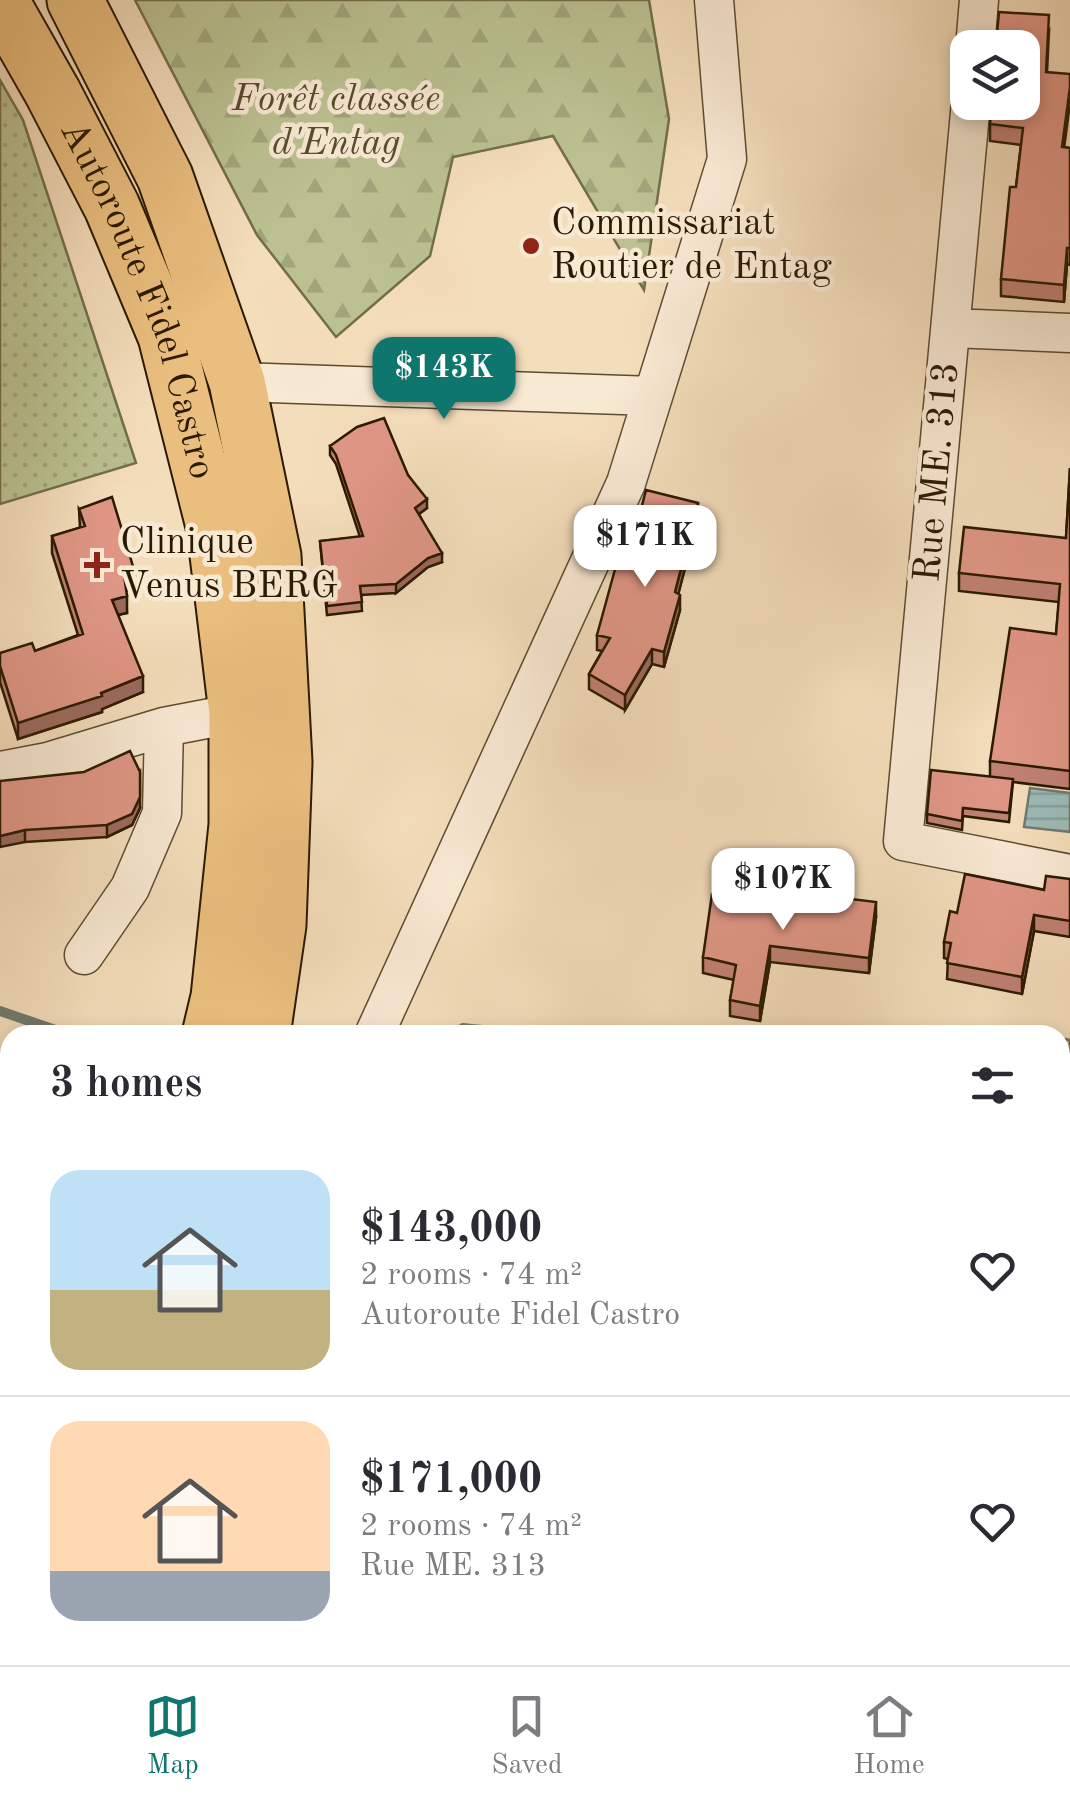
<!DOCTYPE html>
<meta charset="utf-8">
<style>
body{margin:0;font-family:"Old Standard TT",serif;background:#f7f7f7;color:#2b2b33;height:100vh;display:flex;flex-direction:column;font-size:38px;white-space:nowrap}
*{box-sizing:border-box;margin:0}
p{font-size:32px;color:#7c7c81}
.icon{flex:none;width:55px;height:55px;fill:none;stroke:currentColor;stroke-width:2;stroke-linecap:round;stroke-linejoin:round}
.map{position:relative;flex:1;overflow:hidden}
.side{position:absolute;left:0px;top:1025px;width:1070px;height:640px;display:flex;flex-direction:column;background:#fff;border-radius:30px 30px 0 0;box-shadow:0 5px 15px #0003}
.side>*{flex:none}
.tools{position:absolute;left:950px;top:30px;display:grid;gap:20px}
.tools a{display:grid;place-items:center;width:90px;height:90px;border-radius:20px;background:#fff;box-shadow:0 5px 15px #0003;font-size:50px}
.price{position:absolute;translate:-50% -85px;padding:0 22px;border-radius:20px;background:#fff;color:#222;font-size:32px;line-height:65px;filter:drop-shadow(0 2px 5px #0008)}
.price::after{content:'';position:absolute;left:50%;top:60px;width:30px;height:22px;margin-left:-15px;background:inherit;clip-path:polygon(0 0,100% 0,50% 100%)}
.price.selected{background:#0f766e;color:#fff}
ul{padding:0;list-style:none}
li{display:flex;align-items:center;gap:30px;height:250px;padding:0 50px}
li+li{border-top:2px solid #e1e1e2}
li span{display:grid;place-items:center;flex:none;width:280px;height:200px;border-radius:30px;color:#555}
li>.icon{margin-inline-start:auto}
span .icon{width:120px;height:120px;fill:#fffc;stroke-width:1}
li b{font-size:42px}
h2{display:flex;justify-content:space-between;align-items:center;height:120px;padding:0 50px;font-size:42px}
.tab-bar{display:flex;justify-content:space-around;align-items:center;height:140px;border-top:2px solid #e1e1e2;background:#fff;font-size:28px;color:#7c7c81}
.tab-bar a{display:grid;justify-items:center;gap:5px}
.tab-bar .selected{color:#0f766e}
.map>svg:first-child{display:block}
</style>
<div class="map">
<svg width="1070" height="1665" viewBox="0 0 1070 1665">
<defs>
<pattern id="green-dots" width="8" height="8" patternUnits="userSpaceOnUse" patternTransform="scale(2.5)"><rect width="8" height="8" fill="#bbc191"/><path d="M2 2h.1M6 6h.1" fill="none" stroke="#a1a57b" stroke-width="1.8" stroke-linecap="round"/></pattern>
<pattern id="forest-firs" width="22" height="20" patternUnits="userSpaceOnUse" patternTransform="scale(2.5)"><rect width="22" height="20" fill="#bbc191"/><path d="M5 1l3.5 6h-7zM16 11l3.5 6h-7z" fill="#a1a57b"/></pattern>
<pattern id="wetland-marsh" width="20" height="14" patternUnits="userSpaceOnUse" patternTransform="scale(2.5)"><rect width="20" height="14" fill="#bbc191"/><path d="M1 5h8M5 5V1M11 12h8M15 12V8" fill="none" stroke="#a1a57b"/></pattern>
<pattern id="water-rules" width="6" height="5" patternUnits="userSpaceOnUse" patternTransform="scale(2.5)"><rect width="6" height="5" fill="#9cbbb6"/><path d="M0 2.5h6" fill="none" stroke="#87a09b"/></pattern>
</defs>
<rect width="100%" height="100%" fill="#f4ddbb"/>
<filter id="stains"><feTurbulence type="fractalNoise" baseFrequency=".002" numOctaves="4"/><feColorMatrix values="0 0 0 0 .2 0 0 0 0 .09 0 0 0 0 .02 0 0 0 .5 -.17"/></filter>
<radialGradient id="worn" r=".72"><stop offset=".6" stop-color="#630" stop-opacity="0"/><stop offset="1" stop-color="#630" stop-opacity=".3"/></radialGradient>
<path fill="url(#green-dots)" stroke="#736e4a" stroke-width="2.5" d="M 0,80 L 23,120 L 136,463 L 0,504 Z"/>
<path fill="url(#forest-firs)" stroke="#736e4a" stroke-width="2.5" d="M 135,0 L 649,0 L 669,119 L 644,290 L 553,136 L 453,157 L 430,256 L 336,337 L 257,235 Z"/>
<path fill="url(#wetland-marsh)" stroke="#736e4a" stroke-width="2.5" d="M 1060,1038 L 1070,1040 L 1070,1665 L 439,1665 L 442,1655 L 1060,1655 Z"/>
<path fill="url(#water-rules)" stroke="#6f7b6e" stroke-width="2.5" d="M 1030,788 L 1070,793 L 1070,832 L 1024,827 Z"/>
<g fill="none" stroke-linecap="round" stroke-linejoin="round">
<path stroke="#6f7b6e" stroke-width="10" d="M 0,1011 L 70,1035
M 463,1028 C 536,1037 609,1026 682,1035
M 1060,1078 L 1070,1080"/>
<defs>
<path id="lane" d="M 0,1257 L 10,1264"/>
<path id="street" d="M 975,48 L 979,0
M 971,102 L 903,841 L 1070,874
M 952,328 L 1070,333
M 237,382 L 653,396
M 0,771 L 48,762 L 164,727 L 237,713
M 84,955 L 130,888 L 162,813 L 164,727
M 374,1035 L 626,483 L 727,159 L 714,0
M 0,1594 L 10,1595
M 216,1655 L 217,1665
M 115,1665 L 118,1655"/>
<g id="highway">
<path id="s1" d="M 0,0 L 53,93 L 112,207 L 166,336 L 215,530 L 237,713 L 237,825 L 219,997 L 210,1035"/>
<path d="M 75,0 L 165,177 L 237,382 L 273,556 L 284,762 L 278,925 L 262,1035"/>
<path d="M 1,1665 L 10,1639"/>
<path d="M 58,1665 L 61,1655"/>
</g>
</defs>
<use href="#lane" stroke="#5d4b30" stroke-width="21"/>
<use href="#street" stroke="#5d4b30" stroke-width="41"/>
<use href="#highway" stroke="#2b1a02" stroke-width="59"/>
<use href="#lane" stroke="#f8e9d3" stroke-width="18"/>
<use href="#street" stroke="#f8e9d3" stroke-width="38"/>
<use href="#highway" stroke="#eabe7e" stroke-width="55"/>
</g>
<path fill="#c08172" stroke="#2b1a02" stroke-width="2.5" d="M 1049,31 L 1047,72 L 1064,147 L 1070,148 L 1070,265 L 1067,264 L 1064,302 L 1001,296 L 1001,279 L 1016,187 L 1021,145 L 990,141 L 990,124 Z
M 330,446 L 408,475 L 427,508 L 419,514 L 442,562 L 428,567 L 396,593 L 361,595 L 362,611 L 327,615 L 320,541 L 360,537 L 336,464 L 330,455 Z
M 1070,468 L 1070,789 L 1013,782 L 1009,822 L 963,816 L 962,830 L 927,823 L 927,814 L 990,776 L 990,761 L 1056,634 L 1059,602 L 959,591 L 959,573 L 1066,538 Z
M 79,509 L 135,589 L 126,591 L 127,613 L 118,615 L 143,692 L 102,709 L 102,712 L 18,739 L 0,682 L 0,653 L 35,651 L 78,635 L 52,553 L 52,536 L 80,528 Z
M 698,518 L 678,594 L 680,610 L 664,667 L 652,664 L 625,710 L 589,689 L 589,674 L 602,651 L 597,650 L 597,635 L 626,567 Z
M 0,781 L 140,808 L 132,825 L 107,837 L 25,842 Z
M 1070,879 L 1070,937 L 1034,931 L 1022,994 L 947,979 L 948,959 L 944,958 L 944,942 L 957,913 L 1044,890 Z
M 876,917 L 869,973 L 770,962 L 760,1021 L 730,1016 L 730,1000 L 734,980 L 703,973 L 703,957 Z
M 10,1080 L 10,1184 L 0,1180 L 0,1089 Z
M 0,1260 L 10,1264 L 10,1372 L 0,1366 Z"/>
<path fill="#9c695d" stroke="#2b1a02" stroke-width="2.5" d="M 1070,87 L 1070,103 L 1062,164 L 1062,147 Z
M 1067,248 L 1067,264 L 1064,302 L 1064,285 Z
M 427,499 L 427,508 L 415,517 L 415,508 Z
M 698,503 L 698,518 L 675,607 L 675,592 Z
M 442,553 L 442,562 L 428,567 L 396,593 L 396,584 L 428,558 Z
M 135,573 L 135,589 L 124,591 L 124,575 Z
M 680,595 L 680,610 L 664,667 L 664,652 Z
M 127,596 L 127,613 L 112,616 L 112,600 Z
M 652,649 L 652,664 L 625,710 L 625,695 Z
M 143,676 L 143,692 L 102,709 L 102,712 L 18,739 L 18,723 L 101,693 Z
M 140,772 L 140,808 L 132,825 L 107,837 L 107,825 Z
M 25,830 L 25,842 L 0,847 L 0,836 Z
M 876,902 L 876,917 L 869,973 L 869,958 Z
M 1034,915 L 1034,931 L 1022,994 L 1022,977 Z
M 770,946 L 770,962 L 760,1021 L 760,1006 Z
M 1070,1214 L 1070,1232 L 1060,1234 L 1060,1216 Z
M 9,1470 L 9,1484 L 0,1494 L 0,1479 Z"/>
<path fill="#df9685" stroke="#2b1a02" stroke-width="2.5" d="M 999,12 L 1049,15 L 1046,72 L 1070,74 L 1070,87 L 1062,147 L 1070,148 L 1070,248 L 1067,248 L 1064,285 L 1001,279 L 1010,187 L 1016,187 L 1023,128 L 990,124 L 992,102 L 1022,102 L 1022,48 L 990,48 L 997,34 Z
M 384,418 L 408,475 L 427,499 L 415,508 L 442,553 L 428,558 L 396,584 L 360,586 L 362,602 L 327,606 L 320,541 L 363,536 L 336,455 L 330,446 L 357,427 Z
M 1070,468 L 1070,771 L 990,761 L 1010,628 L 1056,634 L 1060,584 L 959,573 L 964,527 L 1066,538 Z
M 646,490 L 698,503 L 675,592 L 680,595 L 664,652 L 652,649 L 625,695 L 589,674 L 610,638 L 597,635 L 617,562 L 626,567 Z
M 112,497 L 135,573 L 124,575 L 127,596 L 112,600 L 143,676 L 101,693 L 102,696 L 18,723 L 0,666 L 0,653 L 32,643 L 35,651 L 83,634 L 52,536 L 85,526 L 79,509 Z
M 130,751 L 140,772 L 140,797 L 132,814 L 107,825 L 25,830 L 0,836 L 0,781 L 84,772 Z
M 931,770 L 1013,779 L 1009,813 L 963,808 L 962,821 L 927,814 Z
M 965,874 L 1044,890 L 1046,876 L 1070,879 L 1070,921 L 1034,915 L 1022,977 L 947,963 L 951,943 L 944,942 L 950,911 L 957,913 Z
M 786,891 L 876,902 L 869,958 L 770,946 L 760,1006 L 730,1000 L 736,965 L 703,957 L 712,894 L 784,905 Z
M 6,1078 L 10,1080 L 10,1166 L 0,1162 L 0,1089 Z
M 1070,1169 L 1070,1214 L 1060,1216 L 1060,1171 Z
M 0,1260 L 10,1264 L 10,1299 L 8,1301 L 10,1302 L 10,1360 L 0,1354 Z
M 0,1461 L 9,1470 L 0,1479 Z
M 280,1655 L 356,1655 L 357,1665 L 281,1665 Z"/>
<g fill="#8f2418" stroke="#f8e9d3" stroke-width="4">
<circle cx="531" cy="246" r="10"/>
<path d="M92 550h10v10h10v10h-10v10h-10v-10h-10v-10h10z"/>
</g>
<g text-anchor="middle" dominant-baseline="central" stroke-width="9" stroke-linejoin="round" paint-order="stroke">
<g font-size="38" font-style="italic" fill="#564c2d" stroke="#f8e9d3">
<text x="336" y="100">Forêt classée<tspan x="336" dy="44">d'Entag</tspan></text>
</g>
<g font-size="38" fill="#2b1a02" stroke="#f8e9d3" text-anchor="start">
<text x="551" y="224">Commissariat<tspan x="551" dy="44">Routier de Entag</tspan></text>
<text x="120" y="543">Clinique<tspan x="120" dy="44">Venus BERG</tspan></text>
</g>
<g font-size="38" fill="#2b1a02" stroke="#f8e9d3">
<text stroke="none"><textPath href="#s1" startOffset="332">Autoroute Fidel Castro</textPath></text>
<text transform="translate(938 472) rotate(-85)">Rue ME. 313</text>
</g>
</g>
<rect width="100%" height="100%" filter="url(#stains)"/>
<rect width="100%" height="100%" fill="url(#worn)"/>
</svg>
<div class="tools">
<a><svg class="icon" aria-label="layers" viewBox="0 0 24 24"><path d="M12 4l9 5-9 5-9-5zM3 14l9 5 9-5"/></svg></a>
</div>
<b class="price selected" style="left:444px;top:422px">$143K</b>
<b class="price" style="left:645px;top:590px">$171K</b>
<b class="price" style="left:783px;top:933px">$107K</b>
<section class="side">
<h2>3 homes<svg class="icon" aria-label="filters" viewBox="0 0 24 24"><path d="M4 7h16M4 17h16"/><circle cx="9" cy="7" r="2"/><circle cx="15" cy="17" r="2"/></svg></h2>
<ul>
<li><span style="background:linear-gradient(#bfe0f5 60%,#c2b280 0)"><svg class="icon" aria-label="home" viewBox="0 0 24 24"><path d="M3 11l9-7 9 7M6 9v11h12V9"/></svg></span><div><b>$143,000</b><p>2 rooms · 74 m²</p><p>Autoroute Fidel Castro</p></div><svg class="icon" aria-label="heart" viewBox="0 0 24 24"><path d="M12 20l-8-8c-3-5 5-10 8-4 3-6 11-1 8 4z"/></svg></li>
<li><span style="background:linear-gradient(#ffd9b3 75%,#9aa5b1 0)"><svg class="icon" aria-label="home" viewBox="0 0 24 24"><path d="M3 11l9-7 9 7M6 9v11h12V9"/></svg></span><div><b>$171,000</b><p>2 rooms · 74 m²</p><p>Rue ME. 313</p></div><svg class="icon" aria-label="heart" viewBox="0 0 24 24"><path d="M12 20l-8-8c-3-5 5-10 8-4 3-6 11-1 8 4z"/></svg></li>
</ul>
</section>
</div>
<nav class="tab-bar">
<a class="selected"><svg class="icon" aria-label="map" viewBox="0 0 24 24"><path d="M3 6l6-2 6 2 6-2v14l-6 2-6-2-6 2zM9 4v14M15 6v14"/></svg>Map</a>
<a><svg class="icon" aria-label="saved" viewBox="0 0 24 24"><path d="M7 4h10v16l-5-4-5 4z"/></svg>Saved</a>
<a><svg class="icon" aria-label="home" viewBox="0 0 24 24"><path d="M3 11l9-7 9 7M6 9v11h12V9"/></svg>Home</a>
</nav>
